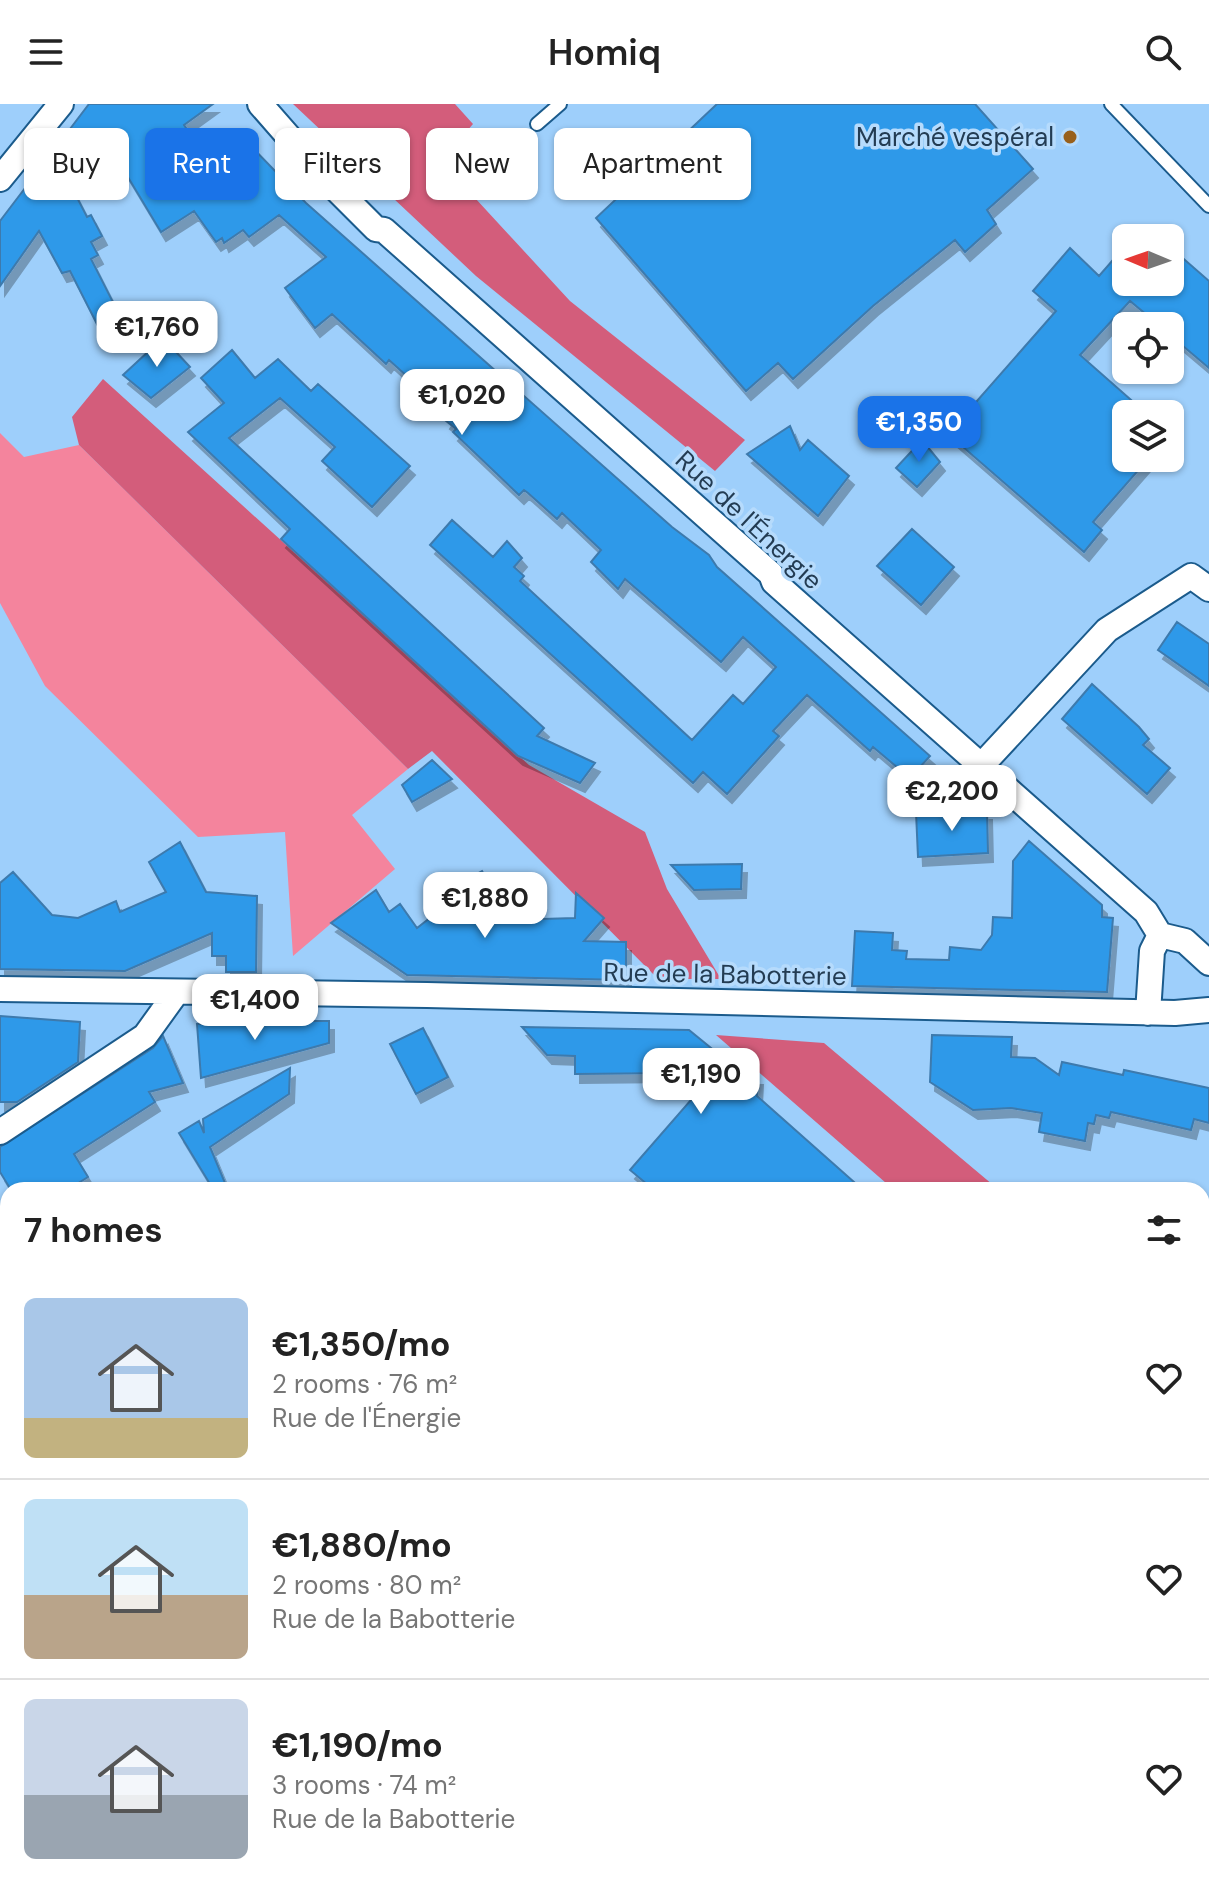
<!DOCTYPE html>
<meta charset="utf-8">
<style>
body{margin:0;font-family:"DM Sans",sans-serif;background:#f6f6f6;color:#222;height:100vh;display:flex;flex-direction:column;font-size:30px;white-space:nowrap}
*{box-sizing:border-box;margin:0}
p{font-size:26px;color:#767676}
.icon{flex:none;width:44px;height:44px;fill:none;stroke:currentColor;stroke-width:2;stroke-linecap:round;stroke-linejoin:round}
.map{position:relative;flex:1;overflow:hidden}
.details{position:absolute;left:0px;top:1078px;width:1210px;height:714px;display:flex;flex-direction:column;background:#fff;border-radius:24px 24px 0 0;box-shadow:0 2px 6px #0004}
.details>*{flex:none}
.top-card{position:absolute;left:24px;top:24px;width:800px;height:72px;display:flex;gap:16px}
.needle{width:52px;rotate:272deg}
.fabs{position:absolute;left:1112px;top:120px;display:grid;gap:16px}
.fabs a{display:grid;place-items:center;width:72px;height:72px;border-radius:12px;background:#fff;box-shadow:0 2px 6px #0004;font-size:40px}
.price{position:absolute;translate:-50% -68px;padding:0 18px;border-radius:16px;background:#fff;color:#222;font-size:26px;line-height:52px;filter:drop-shadow(0 2px 4px #0008)}
.price::after{content:'';position:absolute;left:50%;top:48px;width:24px;height:18px;margin-left:-12px;background:inherit;clip-path:polygon(0 0,100% 0,50% 100%)}
.price.active{background:#1a73e8;color:#fff}
ul{padding:0;list-style:none}
li{display:flex;align-items:center;gap:24px;height:200px;padding:0 24px}
li+li{border-top:2px solid #e0e0e0}
li span{display:grid;place-items:center;flex:none;width:224px;height:160px;border-radius:12px;color:#555}
li>.icon{margin-inline-start:auto}
span .icon{width:96px;height:96px;fill:#fffc;stroke-width:1}
li b{font-size:34px}
h2{display:flex;justify-content:space-between;align-items:center;height:96px;padding:0 24px;font-size:34px}
.pill{padding:0 28px;border-radius:12px;background:#fff;box-shadow:0 2px 6px #0004;font-size:28px;line-height:72px}
.pill.active{background:#1a73e8;color:#fff}
header{display:flex;justify-content:space-between;align-items:center;height:104px;padding:0 24px;background:#fff;font-size:36px;font-weight:600}
.map>svg:first-child{display:block}
</style>
<header><svg class="icon" aria-label="menu" viewBox="0 0 24 24"><path d="M4 6h16M4 12h16M4 18h16"/></svg>Homiq<svg class="icon" aria-label="search" viewBox="0 0 24 24"><circle cx="10" cy="10" r="6"/><path d="M15 15l6 6"/></svg></header>
<div class="map">
<svg width="1209" height="1791" viewBox="0 0 1209 1791">
<defs>
<filter id="shadow"><feDropShadow dx="5" dy="9" stdDeviation="0" flood-color="#0004"/></filter>
</defs>
<rect width="100%" height="100%" fill="#9ecffb"/>
<path fill="#f4849d" d="M 0,329 L 24,353 L 79,341 L 408,665 L 352,711 L 395,765 L 293,852 L 285,728 L 198,733 L 45,582 L 0,499 Z
M 1209,1372 L 1209,1759 L 1202,1767 L 1202,1380 Z
M 340,1784 L 847,1784 L 855,1791 L 335,1791 Z
M 868,1784 L 1031,1784 L 1039,1791 L 877,1791 Z
M 1053,1784 L 1187,1784 L 1181,1791 L 1060,1791 Z"/>
<path fill="#d35d7b" d="M 293,0 L 455,0 L 473,20 L 441,57 L 570,197 L 745,336 L 715,367 L 476,172 Z
M 103,275 L 529,661 L 645,728 L 667,785 L 721,875 L 658,875 L 432,647 L 408,665 L 79,341 L 72,313 Z
M 716,931 L 824,939 L 999,1086 L 894,1086 Z"/>
<path fill="#2f99e9" stroke="#3d7aad" stroke-width="2" filter="url(#shadow)" d="M 89,0 L 213,0 L 184,21 L 214,64 L 249,40 L 306,99 L 672,423 L 709,451 L 717,463 L 930,652 L 910,674 L 873,643 L 870,647 L 807,591 L 773,627 L 779,632 L 727,690 L 703,668 L 693,679 L 430,441 L 452,416 L 493,453 L 507,437 L 522,454 L 514,463 L 524,472 L 520,477 L 692,636 L 733,591 L 743,600 L 776,563 L 743,533 L 721,558 L 625,475 L 618,485 L 591,458 L 601,446 L 562,409 L 557,415 L 528,389 L 524,386 L 519,391 L 453,328 L 456,325 L 445,316 L 449,310 L 389,256 L 386,260 L 332,210 L 315,224 L 285,184 L 326,153 L 279,111 L 249,133 L 243,126 L 224,139 L 222,134 L 216,138 L 194,107 L 161,128 L 111,45 L 69,78 L 87,113 L 91,111 L 102,132 L 91,138 L 98,151 L 91,155 L 119,210 L 98,222 L 70,167 L 62,169 L 39,127 L 0,182 L 0,117 Z
M 717,0 L 975,0 L 1033,65 L 987,106 L 996,120 L 965,148 L 955,136 L 873,202 L 793,275 L 778,259 L 746,287 L 596,114 Z
M 1126,141 L 1126,178 L 1170,178 L 1170,143 L 1209,177 L 1209,264 L 1170,231 L 1170,222 L 1160,222 L 1130,197 L 1080,251 L 1147,310 L 1126,310 L 1126,354 L 1149,354 L 1093,418 L 1102,426 L 1084,448 L 948,330 L 1056,207 L 1033,187 L 1070,144 L 1099,172 Z
M 163,234 L 190,263 L 151,294 L 123,271 Z
M 232,246 L 255,274 L 278,255 L 311,287 L 318,280 L 410,362 L 372,403 L 322,357 L 335,343 L 280,294 L 229,334 L 544,624 L 537,632 L 595,659 L 580,679 L 518,652 L 281,435 L 290,425 L 188,328 L 224,299 L 201,274 Z
M 790,322 L 800,346 L 808,336 L 849,372 L 818,412 L 747,350 Z
M 922,336 L 940,358 L 917,383 L 896,364 Z
M 912,425 L 954,463 L 921,501 L 877,462 Z
M 1177,518 L 1209,540 L 1209,582 L 1158,546 Z
M 1092,580 L 1139,623 L 1149,635 L 1143,641 L 1170,664 L 1147,690 L 1062,615 Z
M 432,656 L 452,675 L 412,698 L 402,681 Z
M 987,707 L 988,749 L 918,753 L 916,708 Z
M 1029,737 L 1102,801 L 1102,813 L 1113,814 L 1107,888 L 852,882 L 855,827 L 893,829 L 892,846 L 907,847 L 906,855 L 949,856 L 950,843 L 981,846 L 992,831 L 993,813 L 1012,814 L 1013,757 Z
M 180,738 L 206,788 L 257,792 L 256,868 L 226,868 L 226,852 L 212,852 L 212,829 L 125,867 L 0,865 L 0,779 L 13,768 L 52,811 L 78,814 L 116,797 L 120,808 L 166,788 L 149,758 Z
M 742,760 L 741,785 L 694,786 L 671,761 Z
M 482,767 L 509,816 L 575,814 L 576,789 L 604,814 L 584,837 L 626,838 L 626,876 L 407,871 L 331,819 L 376,786 L 389,808 L 400,800 L 417,824 L 463,788 L 459,780 Z
M 0,912 L 80,918 L 78,958 L 17,998 L 0,998 Z
M 278,917 L 329,917 L 329,939 L 201,974 L 197,920 Z
M 522,923 L 689,926 L 722,953 L 708,971 L 758,972 L 757,992 L 863,1086 L 654,1086 L 630,1066 L 698,988 L 674,969 L 575,970 L 575,952 L 547,951 Z
M 423,924 L 448,973 L 416,990 L 390,940 Z
M 932,931 L 1012,933 L 1011,953 L 1035,954 L 1059,971 L 1062,958 L 1123,971 L 1124,966 L 1209,984 L 1209,1019 L 1194,1015 L 1191,1026 L 1111,1008 L 1109,1014 L 1096,1011 L 1094,1020 L 1088,1019 L 1085,1037 L 1039,1028 L 1042,1009 L 1011,1004 L 973,1006 L 930,978 Z
M 163,932 L 183,979 L 149,988 L 155,998 L 74,1050 L 88,1073 L 67,1086 L 11,1086 L 0,1068 L 0,1043 L 153,944 Z
M 290,964 L 289,990 L 210,1043 L 225,1079 L 213,1085 L 179,1029 L 199,1017 L 204,1029 L 203,1015 Z"/>
<g fill="none" stroke-linecap="round" stroke-linejoin="round">
<defs>
<path id="lane" d="M 1111,0 L 1209,102
M 537,20 L 560,0"/>
<path id="street" d="M 260,0 L 323,72 L 376,125 L 384,126 L 771,470 L 774,478 L 1146,808 L 1160,831
M 0,75 L 61,0
M 981,662 L 1107,526 L 1191,472 L 1209,485
M 1160,831 L 1185,837 L 1209,859
M 0,885 L 427,891 L 1175,909 L 1209,906
M 1148,909 L 1152,847 L 1160,831
M 0,1028 L 145,932 L 176,889"/>
</defs>
<use href="#lane" stroke="#1b5b8c" stroke-width="16"/>
<use href="#street" stroke="#1b5b8c" stroke-width="28"/>
<use href="#lane" stroke="#fff" stroke-width="12"/>
<use href="#street" stroke="#fff" stroke-width="24"/>
</g>
<circle fill="#98601b" stroke="#b6dbfc" stroke-width="3" cx="1070" cy="33" r="8"/>
<g text-anchor="middle" dominant-baseline="central" stroke-width="7" stroke-linejoin="round" paint-order="stroke">
<g font-size="26" fill="#233c53" stroke="#b6dbfc" text-anchor="end">
<text x="1054" y="33">Marché vespéral</text>
</g>
<g font-size="26" fill="#233c53" stroke="#b6dbfc">
<text transform="translate(749 416) rotate(43)">Rue de l'Énergie</text>
<text transform="translate(725 870) rotate(1)">Rue de la Babotterie</text>
</g>
</g>
</svg>
<div class="fabs">
<a><svg class="needle" viewBox="-14 -14 28 28"><path d="M0-13l5 13h-10z" fill="#e53935"/><path d="M0 13l5-13h-10z" fill="#767676"/></svg></a>
<a><svg class="icon" aria-label="locate" viewBox="0 0 24 24"><circle cx="12" cy="12" r="6"/><path d="M12 2v4M12 18v4M2 12h4M18 12h4"/></svg></a>
<a><svg class="icon" aria-label="layers" viewBox="0 0 24 24"><path d="M12 4l9 5-9 5-9-5zM3 14l9 5 9-5"/></svg></a>
</div>
<b class="price" style="left:157px;top:265px">€1,760</b>
<b class="price" style="left:462px;top:333px">€1,020</b>
<b class="price active" style="left:919px;top:360px">€1,350</b>
<b class="price" style="left:952px;top:729px">€2,200</b>
<b class="price" style="left:485px;top:836px">€1,880</b>
<b class="price" style="left:255px;top:938px">€1,400</b>
<b class="price" style="left:701px;top:1012px">€1,190</b>
<div class="top-card">
<a class="pill">Buy</a>
<a class="pill active">Rent</a>
<a class="pill">Filters</a>
<a class="pill">New</a>
<a class="pill">Apartment</a>
</div>
<section class="details">
<h2>7 homes<svg class="icon" aria-label="filters" viewBox="0 0 24 24"><path d="M4 7h16M4 17h16"/><circle cx="9" cy="7" r="2"/><circle cx="15" cy="17" r="2"/></svg></h2>
<ul>
<li><span style="background:linear-gradient(#a9c7e8 75%,#c2b280 0)"><svg class="icon" aria-label="home" viewBox="0 0 24 24"><path d="M3 11l9-7 9 7M6 9v11h12V9"/></svg></span><div><b>€1,350/mo</b><p>2 rooms · 76 m²</p><p>Rue de l'Énergie</p></div><svg class="icon" aria-label="heart" viewBox="0 0 24 24"><path d="M12 20l-8-8c-3-5 5-10 8-4 3-6 11-1 8 4z"/></svg></li>
<li><span style="background:linear-gradient(#bfe0f5 60%,#b9a48a 0)"><svg class="icon" aria-label="home" viewBox="0 0 24 24"><path d="M3 11l9-7 9 7M6 9v11h12V9"/></svg></span><div><b>€1,880/mo</b><p>2 rooms · 80 m²</p><p>Rue de la Babotterie</p></div><svg class="icon" aria-label="heart" viewBox="0 0 24 24"><path d="M12 20l-8-8c-3-5 5-10 8-4 3-6 11-1 8 4z"/></svg></li>
<li><span style="background:linear-gradient(#c9d6e8 60%,#9aa5b1 0)"><svg class="icon" aria-label="home" viewBox="0 0 24 24"><path d="M3 11l9-7 9 7M6 9v11h12V9"/></svg></span><div><b>€1,190/mo</b><p>3 rooms · 74 m²</p><p>Rue de la Babotterie</p></div><svg class="icon" aria-label="heart" viewBox="0 0 24 24"><path d="M12 20l-8-8c-3-5 5-10 8-4 3-6 11-1 8 4z"/></svg></li>
</ul>
</section>
</div>
